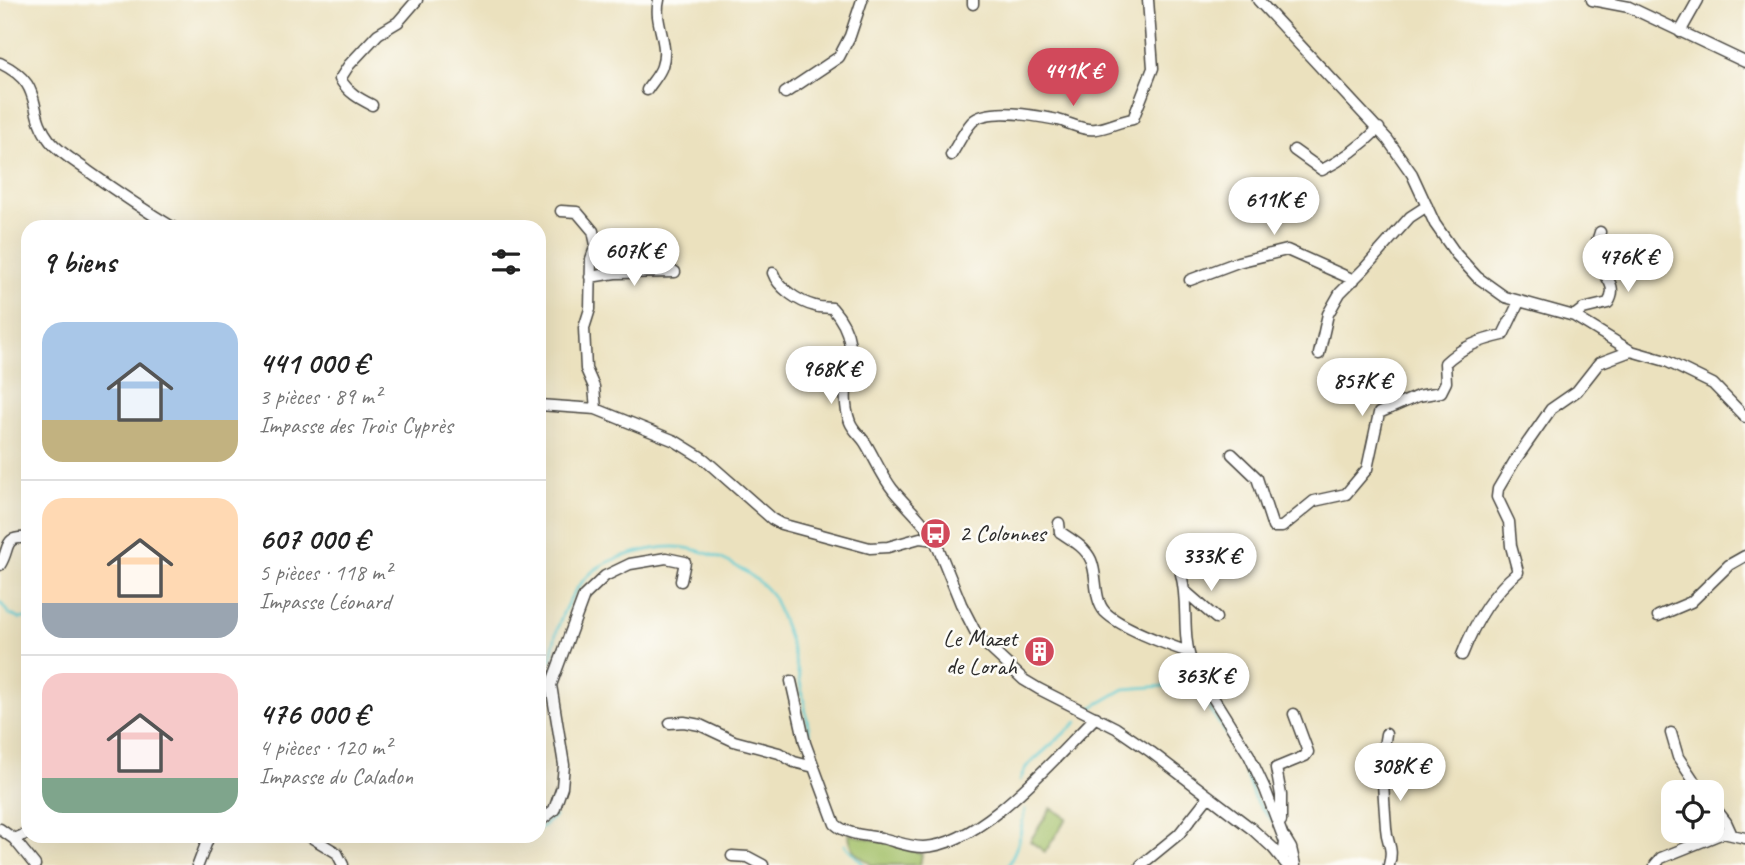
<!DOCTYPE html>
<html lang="fr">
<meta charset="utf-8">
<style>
body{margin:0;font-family:Caveat,sans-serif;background:#f6f6f6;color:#222;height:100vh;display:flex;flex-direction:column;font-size:26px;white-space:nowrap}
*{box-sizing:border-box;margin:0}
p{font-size:23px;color:#767676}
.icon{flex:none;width:38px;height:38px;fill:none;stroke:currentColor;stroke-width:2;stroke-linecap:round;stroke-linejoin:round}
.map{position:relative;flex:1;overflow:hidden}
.side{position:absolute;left:21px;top:220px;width:525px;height:623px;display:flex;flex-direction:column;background:#fff;border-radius:21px;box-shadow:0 7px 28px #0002}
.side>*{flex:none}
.tools{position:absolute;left:1661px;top:780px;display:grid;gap:14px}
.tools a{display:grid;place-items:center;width:63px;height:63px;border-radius:14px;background:#fff;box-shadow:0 7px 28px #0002;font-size:35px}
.price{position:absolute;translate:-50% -60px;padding:0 16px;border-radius:24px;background:#fff;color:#222;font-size:23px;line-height:46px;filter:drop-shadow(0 2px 4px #0008)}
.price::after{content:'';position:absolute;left:50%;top:42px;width:21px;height:16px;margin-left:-10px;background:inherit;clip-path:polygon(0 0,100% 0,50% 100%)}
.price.on{background:#d1495b;color:#fff}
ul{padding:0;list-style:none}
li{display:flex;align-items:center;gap:21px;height:175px;padding:0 21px}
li+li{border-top:2px solid #e0e0e0}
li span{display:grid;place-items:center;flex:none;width:196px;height:140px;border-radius:21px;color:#555}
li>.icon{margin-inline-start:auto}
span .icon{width:84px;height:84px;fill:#fffc;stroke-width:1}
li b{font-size:30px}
h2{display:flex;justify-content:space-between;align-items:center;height:84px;padding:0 21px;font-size:30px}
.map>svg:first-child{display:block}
</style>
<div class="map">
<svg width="1745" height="865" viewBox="0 0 1745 865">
<rect width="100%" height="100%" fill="#fdfcf7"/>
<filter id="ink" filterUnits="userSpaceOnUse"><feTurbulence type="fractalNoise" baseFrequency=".0143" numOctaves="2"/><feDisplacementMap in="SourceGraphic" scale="14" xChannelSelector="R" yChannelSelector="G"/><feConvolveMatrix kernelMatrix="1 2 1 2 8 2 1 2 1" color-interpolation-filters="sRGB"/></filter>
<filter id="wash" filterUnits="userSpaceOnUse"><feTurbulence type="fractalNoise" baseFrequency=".00686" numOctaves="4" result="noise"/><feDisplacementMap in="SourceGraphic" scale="28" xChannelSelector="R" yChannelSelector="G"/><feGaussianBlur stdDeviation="1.57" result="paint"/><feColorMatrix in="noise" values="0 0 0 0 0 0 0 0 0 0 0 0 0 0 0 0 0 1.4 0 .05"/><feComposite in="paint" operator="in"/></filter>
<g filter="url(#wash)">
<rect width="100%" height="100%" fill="#ebe1be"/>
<path fill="#a3c067" stroke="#677649" stroke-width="2" d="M 1051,808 L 1067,818 L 1045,852 L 1030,841 Z
M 848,834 L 890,843 L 922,854 L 920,865 L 872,865 L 854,852 Z"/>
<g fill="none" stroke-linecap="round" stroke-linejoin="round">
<path stroke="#5dcad1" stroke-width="2.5" d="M 0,602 L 9,614 L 20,619 L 28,617
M 551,660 C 555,628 566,596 590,574 C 609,556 660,544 686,548 C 715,553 751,570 770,593 C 775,599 778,609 781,617 C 798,658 803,698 811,741
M 1091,708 L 1124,689 L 1165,686 L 1193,692 L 1204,700 L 1239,754 L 1254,798 L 1272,821
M 1020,780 L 1026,767 L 1077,722
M 539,829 L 555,816
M 845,845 L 864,865
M 1009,865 L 1019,841 L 1025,809"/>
</g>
</g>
<g filter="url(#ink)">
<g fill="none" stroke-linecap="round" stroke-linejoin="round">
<defs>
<path id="minor" d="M 1258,0 L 1388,140 L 1412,174 L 1435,224 L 1456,254 L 1477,277 L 1505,297 L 1574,316 L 1631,351 L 1666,361 L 1713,384 L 1745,417
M 1592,0 L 1629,7 L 1745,62
M 973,4 L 973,0
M 1680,32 L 1698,0
M 0,63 C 47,86 25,109 50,141 C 60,153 76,162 88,171 C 116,191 144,210 174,228
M 647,90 C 652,82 660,74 662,66 C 670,43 653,23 659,0
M 785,93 L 839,57 L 850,36 L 862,0
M 372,105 C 358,98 349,93 340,79 L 349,65 L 378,34 L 398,22 L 417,0
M 1294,150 L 1322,170 C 1344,159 1361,146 1379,128
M 951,155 C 958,144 964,131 972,122 C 988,106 1038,116 1058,120 C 1070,123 1083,131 1096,129 C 1108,128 1119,121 1133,119 L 1153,68 L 1148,0
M 561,211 L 577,212 L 593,231 L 596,245 L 591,259 L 590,309 L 584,328 L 586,369 L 594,387 L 596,409
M 773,273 C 778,288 799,302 815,306 C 820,308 826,307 832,308 C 870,351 834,380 850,422 C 853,430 861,436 866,444 C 875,459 882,476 893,490 C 907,507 924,521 935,540
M 590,277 L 615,273 L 675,272
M 1190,280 L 1238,262 L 1287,250 L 1354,280
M 1574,316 L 1583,309 L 1608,303 C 1621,283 1598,273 1595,255 C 1593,248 1598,240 1600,232
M 1319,354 L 1328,314 L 1340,293 L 1364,269 L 1410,217 L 1427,206
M 539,405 L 596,409 L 675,441 L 704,459 L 772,519 L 781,524 L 870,548 L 888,547 L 920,538 L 935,540 L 961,604 L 978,637 L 1024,680 L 1039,689 L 1116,728 L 1151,752 L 1252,829 L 1273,848 L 1287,865
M 1232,454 L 1257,478 L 1273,527 L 1282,527 L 1314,501 L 1346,494 L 1367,469 L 1379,413 L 1418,396 L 1441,392 L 1446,382 L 1445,363 C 1462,347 1480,340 1503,335 L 1519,302
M 1059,523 L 1060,532 C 1072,540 1085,547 1091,560 C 1098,576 1093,599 1105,612 C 1121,628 1166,644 1188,652
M 0,565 C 11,548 2,536 28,538
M 1181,574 C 1189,604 1181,634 1192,664 L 1249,755 L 1265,789 L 1285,842 L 1283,858
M 1186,592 L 1216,618
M 1658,616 L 1691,602 L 1729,565 L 1745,556
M 1462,655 C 1474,624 1492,593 1518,572 L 1511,546 L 1509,522 L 1497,497 L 1498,489 L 1514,462 L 1551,409 L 1577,391 L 1599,363 L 1631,351
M 791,681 L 805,743 L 835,824 C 847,835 865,835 881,838 C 895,841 908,847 923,847 C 982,846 1056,756 1096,717
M 670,723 L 684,722 L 700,725 L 734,741 L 779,753 L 794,762 L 814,767
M 1671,733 L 1678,757 L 1702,793
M 1386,734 C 1380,765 1384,796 1386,828 C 1387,845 1394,846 1389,865
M 1712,804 L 1726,822 L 1731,833
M 1281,821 L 1281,795 L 1276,768 L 1305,756 L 1308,752 L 1294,714
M 539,822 L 554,810 L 562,787 L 564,765 L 551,685 L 584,596 L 605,576 L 630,564 L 666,558 L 685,562 L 681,581
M 0,829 L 14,839 L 35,865
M 309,836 L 337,853 L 343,865
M 1285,838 L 1291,848 L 1295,865
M 14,839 L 28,833
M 732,856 L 748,857 L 763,865
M 198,865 L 209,836
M 1141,865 L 1179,834 L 1209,796
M 1655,865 L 1661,858 L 1723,833 L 1745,838"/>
</defs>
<use href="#minor" stroke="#484641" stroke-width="13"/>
<use href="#minor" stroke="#fff" stroke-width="10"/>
</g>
</g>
<defs>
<symbol id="bus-disc" viewBox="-11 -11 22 22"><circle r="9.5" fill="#d1495b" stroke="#fdfcf7"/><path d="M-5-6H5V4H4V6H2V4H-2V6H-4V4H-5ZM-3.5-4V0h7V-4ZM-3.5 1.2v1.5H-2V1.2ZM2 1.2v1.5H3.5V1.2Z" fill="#fff"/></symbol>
<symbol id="building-disc" viewBox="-11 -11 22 22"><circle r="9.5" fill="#d1495b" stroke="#fdfcf7"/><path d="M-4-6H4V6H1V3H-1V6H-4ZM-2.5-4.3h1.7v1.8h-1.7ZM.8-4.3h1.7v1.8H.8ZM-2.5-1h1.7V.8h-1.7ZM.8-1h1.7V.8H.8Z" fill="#fff"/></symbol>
</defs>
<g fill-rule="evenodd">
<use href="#bus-disc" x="918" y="516" width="35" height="35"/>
<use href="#building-disc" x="1022" y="634" width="35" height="35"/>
</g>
<g text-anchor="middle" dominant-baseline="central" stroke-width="5" stroke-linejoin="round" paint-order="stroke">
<g font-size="24" fill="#2b2b2b" stroke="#fdfcf7" text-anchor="start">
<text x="959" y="533">2 Colonnes</text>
<text x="1017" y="638" text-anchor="end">Le Mazet<tspan x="1017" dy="28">de Lorah</tspan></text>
</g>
</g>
</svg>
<div class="tools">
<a><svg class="icon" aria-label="locate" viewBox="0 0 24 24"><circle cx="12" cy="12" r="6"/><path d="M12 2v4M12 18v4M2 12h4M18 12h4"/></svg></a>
</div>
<b class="price on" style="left:1073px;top:108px">441K €</b>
<b class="price" style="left:1274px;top:237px">611K €</b>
<b class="price" style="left:634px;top:288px">607K €</b>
<b class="price" style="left:1628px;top:294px">476K €</b>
<b class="price" style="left:831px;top:406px">968K €</b>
<b class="price" style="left:1362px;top:418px">857K €</b>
<b class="price" style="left:1211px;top:593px">333K €</b>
<b class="price" style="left:1204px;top:713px">363K €</b>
<b class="price" style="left:1400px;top:803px">308K €</b>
<section class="side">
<h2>9 biens<svg class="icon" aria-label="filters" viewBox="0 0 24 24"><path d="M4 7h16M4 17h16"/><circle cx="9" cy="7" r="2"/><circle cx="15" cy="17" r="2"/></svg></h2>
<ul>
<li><span style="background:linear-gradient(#a9c7e8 70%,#c2b280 0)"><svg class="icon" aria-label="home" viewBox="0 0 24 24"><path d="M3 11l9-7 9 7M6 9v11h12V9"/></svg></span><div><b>441 000 €</b><p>3 pièces · 89 m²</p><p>Impasse des Trois Cyprès</p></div></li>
<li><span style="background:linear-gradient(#ffd9b3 75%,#9aa5b1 0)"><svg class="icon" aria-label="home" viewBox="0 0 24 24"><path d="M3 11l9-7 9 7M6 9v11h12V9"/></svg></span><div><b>607 000 €</b><p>5 pièces · 118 m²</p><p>Impasse Léonard</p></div></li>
<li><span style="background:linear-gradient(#f6c9c9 75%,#7fa58c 0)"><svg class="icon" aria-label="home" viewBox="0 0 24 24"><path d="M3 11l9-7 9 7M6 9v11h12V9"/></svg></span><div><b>476 000 €</b><p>4 pièces · 120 m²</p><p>Impasse du Caladon</p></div></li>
</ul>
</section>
</div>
